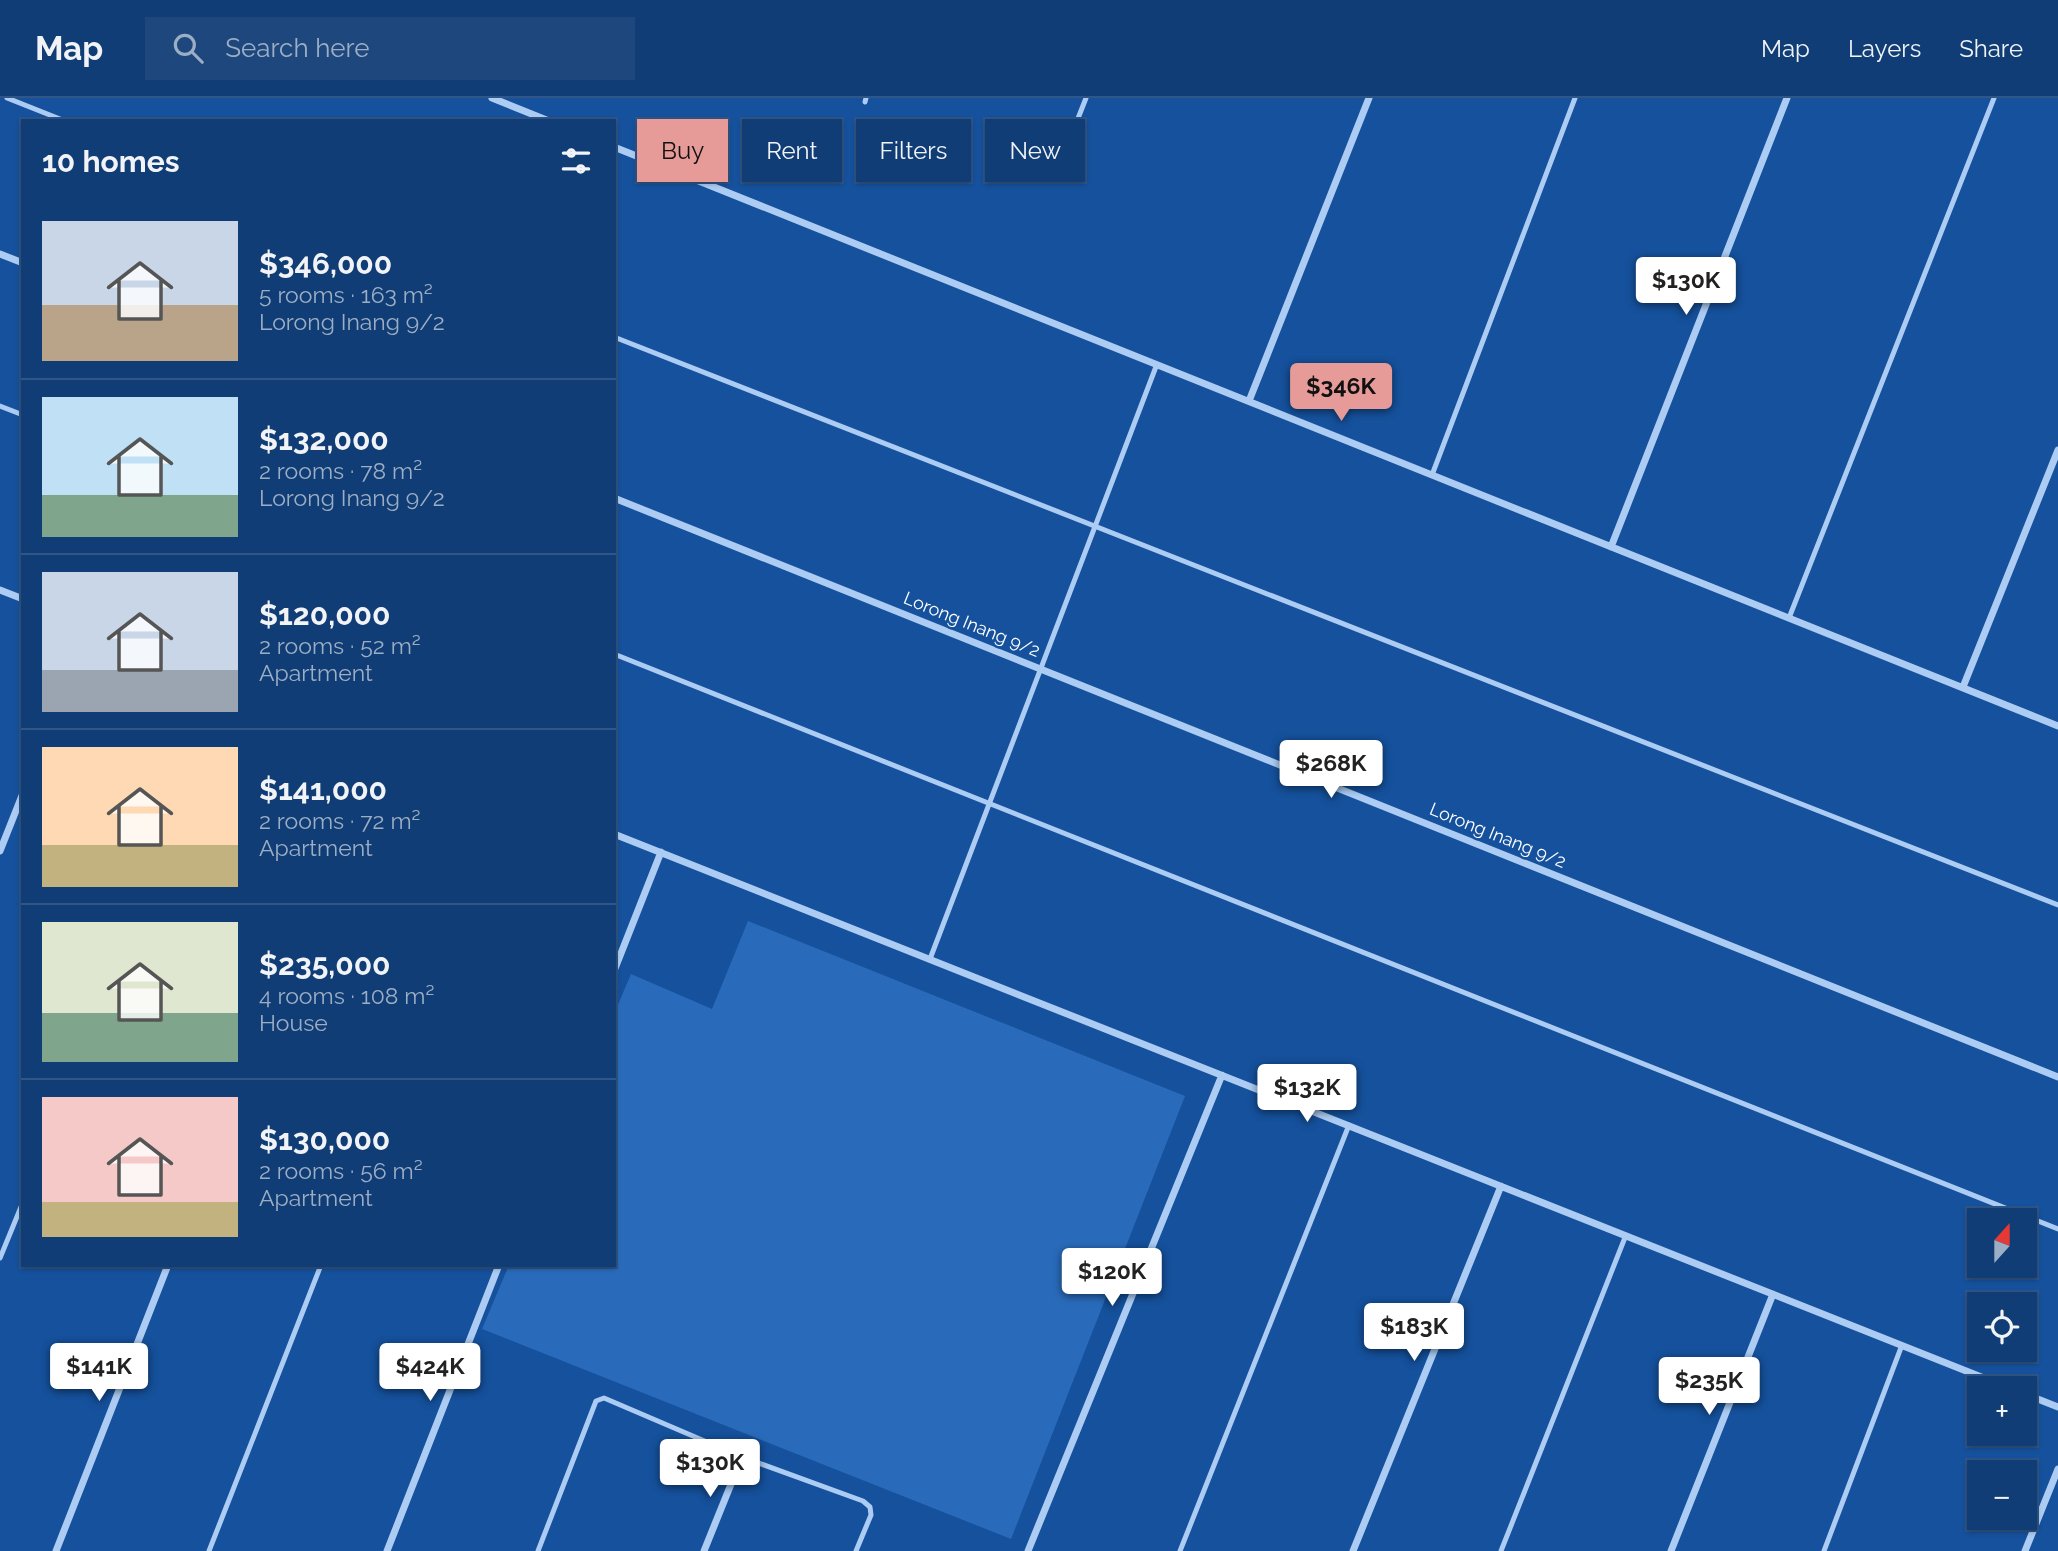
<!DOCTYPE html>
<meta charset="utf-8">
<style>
body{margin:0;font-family:Raleway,sans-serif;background:#1e487d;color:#f1f3f6;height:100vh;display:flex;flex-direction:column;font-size:26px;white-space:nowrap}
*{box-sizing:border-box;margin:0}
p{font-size:23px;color:#9caec5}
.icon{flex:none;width:38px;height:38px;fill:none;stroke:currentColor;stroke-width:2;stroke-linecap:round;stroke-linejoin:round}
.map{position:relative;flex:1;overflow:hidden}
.drawer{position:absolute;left:21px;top:21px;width:595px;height:1148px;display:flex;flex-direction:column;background:#103d75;border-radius:0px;box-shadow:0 2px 5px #0004,0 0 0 2px #305687}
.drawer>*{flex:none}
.hud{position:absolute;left:637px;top:21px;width:665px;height:63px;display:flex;gap:14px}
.needle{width:46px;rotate:21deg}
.fabs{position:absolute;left:1967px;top:1110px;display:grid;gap:14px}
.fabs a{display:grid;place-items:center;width:70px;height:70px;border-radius:0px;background:#103d75;box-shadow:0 2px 5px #0004,0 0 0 2px #305687;font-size:35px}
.price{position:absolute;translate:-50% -60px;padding:0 16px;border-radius:7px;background:#fff;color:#222;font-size:23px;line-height:46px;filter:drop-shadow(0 2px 4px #0008)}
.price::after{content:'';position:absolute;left:50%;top:42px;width:21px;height:16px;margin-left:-10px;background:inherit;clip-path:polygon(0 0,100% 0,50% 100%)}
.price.on{background:#e69b98;color:#111}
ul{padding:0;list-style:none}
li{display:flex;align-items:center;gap:21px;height:175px;padding:0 21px}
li+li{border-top:2px solid #305687}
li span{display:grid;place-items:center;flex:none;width:196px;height:140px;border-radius:0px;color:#555}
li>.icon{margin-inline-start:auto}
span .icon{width:84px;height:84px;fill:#fffc;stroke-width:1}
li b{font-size:30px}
h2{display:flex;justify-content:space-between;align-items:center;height:84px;padding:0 21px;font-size:30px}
.tag{padding:0 24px;border-radius:0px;background:#103d75;box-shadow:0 2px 5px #0004,0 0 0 2px #305687;font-size:24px;line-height:63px}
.tag.on{background:#e69b98;color:#111}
header{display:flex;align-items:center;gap:42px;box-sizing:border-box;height:98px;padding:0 35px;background:#103d75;border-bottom:2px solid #305687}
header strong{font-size:33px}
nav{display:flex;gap:38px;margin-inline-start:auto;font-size:24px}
.search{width:490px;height:63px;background:#1e487d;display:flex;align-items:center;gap:18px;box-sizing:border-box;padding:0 24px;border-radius:0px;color:#9caec5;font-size:26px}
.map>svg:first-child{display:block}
</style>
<header>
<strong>Map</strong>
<div class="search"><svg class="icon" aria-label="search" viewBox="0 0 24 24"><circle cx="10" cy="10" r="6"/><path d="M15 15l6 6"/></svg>Search here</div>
<nav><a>Map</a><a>Layers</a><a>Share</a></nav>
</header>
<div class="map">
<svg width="2058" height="1453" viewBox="0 0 2058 1453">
<rect width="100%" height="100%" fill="#15519c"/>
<path fill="#296bba" d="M 748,823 L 1185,998 L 1011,1441 L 482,1231 L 509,1167 L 614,1167 L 614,916 L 631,876 L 712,911 Z"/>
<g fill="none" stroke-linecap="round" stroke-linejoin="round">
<path stroke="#acccf3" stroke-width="5" d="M 7,0 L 65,23
M 865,4 L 866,0
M 1055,79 L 1086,0
M 614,239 L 2058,807
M 0,308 L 23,317
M 1432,377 L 1575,0
M 1789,520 L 1994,0
M 614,556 L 2058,1131
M 930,861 L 1157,266
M 0,1160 L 23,1104
M 209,1453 L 321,1167
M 538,1453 L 596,1303 L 604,1300 L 742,1359 L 863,1403 L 870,1409 L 871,1417 L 856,1453
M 1180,1453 L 1349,1027
M 1501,1453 L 1626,1137
M 1824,1453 L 1902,1247"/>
<path stroke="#acccf3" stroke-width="7" d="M 492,0 L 549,23
M 614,49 L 2058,628
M 0,156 L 23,165
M 1249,303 L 1369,0
M 614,400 L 2058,979
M 1611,449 L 1787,0
M 0,492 L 23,501
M 1963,589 L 2058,352
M 614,736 L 2009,1290
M 0,753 L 23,695
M 614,873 L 661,754
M 2025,1296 L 2058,1309
M 56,1453 L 168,1167
M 387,1453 L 499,1167
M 704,1453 L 742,1359
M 1028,1453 L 1222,977
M 1353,1453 L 1501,1088
M 1671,1453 L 1773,1196
M 2025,1453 L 2058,1371"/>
</g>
<g text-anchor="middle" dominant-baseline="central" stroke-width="5" stroke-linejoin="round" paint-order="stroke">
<g font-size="18" fill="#fff" stroke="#15519c">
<text transform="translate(972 526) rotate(22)">Lorong Inang 9/2</text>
<text transform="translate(1498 737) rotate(22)">Lorong Inang 9/2</text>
</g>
</g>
</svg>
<div class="fabs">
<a><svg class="needle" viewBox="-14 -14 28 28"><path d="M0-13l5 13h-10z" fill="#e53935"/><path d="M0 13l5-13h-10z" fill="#9caec5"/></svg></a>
<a><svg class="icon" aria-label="locate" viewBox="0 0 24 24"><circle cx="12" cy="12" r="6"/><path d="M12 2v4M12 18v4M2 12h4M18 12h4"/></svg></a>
<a>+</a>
<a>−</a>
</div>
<b class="price" style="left:1686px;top:219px">$130K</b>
<b class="price on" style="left:1341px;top:325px">$346K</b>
<b class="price" style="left:1331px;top:702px">$268K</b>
<b class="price" style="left:1307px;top:1026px">$132K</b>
<b class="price" style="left:1112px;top:1210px">$120K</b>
<b class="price" style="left:1414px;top:1265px">$183K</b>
<b class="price" style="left:99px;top:1305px">$141K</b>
<b class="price" style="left:430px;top:1305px">$424K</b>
<b class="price" style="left:1709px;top:1319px">$235K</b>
<b class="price" style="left:710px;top:1401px">$130K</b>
<div class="hud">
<a class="tag on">Buy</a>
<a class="tag">Rent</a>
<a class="tag">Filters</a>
<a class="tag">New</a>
</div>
<section class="drawer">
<h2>10 homes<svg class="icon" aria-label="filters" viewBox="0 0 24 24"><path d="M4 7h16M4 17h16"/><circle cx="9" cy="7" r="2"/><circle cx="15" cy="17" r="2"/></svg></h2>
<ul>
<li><span style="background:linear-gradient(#c9d6e8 60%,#b9a48a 0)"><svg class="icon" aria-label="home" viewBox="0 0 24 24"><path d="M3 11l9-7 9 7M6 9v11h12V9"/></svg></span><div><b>$346,000</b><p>5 rooms · 163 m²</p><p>Lorong Inang 9/2</p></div></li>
<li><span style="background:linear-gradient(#bfe0f5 70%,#7fa58c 0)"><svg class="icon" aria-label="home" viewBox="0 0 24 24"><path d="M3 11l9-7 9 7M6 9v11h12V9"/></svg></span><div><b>$132,000</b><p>2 rooms · 78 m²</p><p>Lorong Inang 9/2</p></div></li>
<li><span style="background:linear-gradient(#c9d6e8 70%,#9aa5b1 0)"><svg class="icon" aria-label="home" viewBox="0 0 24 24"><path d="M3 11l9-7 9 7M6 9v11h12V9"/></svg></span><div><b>$120,000</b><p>2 rooms · 52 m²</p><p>Apartment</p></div></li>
<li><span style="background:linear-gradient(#ffd9b3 70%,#c2b280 0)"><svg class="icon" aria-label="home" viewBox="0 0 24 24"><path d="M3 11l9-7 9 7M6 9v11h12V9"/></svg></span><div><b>$141,000</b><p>2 rooms · 72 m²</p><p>Apartment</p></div></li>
<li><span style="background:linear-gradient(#dfe7d0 65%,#7fa58c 0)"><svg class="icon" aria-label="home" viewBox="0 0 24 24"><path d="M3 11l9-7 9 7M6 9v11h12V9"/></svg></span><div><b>$235,000</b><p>4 rooms · 108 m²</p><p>House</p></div></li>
<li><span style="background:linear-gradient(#f6c9c9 75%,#c2b280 0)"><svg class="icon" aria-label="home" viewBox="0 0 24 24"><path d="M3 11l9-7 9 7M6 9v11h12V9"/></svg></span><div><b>$130,000</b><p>2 rooms · 56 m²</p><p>Apartment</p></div></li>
</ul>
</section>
</div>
